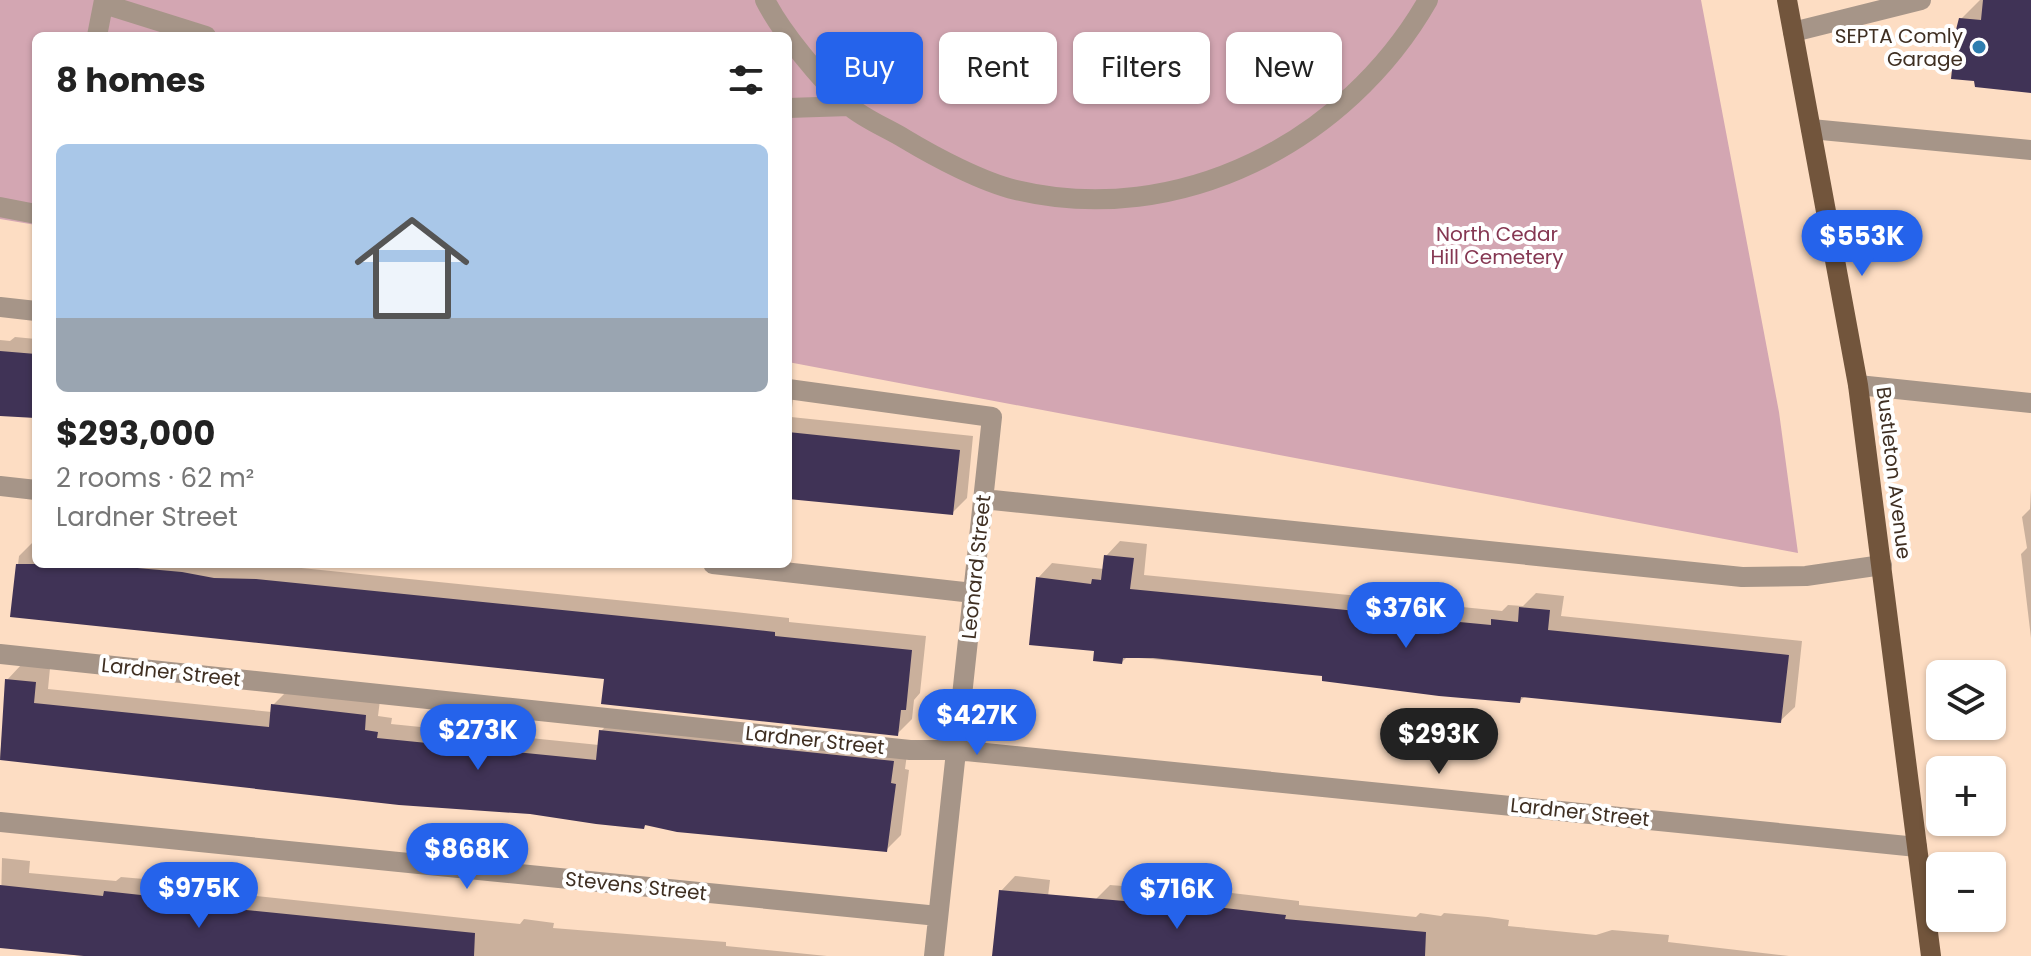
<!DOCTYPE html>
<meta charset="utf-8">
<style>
body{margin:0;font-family:Poppins,sans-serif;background:#f6f6f6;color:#222;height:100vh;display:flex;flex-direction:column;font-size:30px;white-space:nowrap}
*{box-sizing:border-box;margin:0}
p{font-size:26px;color:#767676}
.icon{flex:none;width:44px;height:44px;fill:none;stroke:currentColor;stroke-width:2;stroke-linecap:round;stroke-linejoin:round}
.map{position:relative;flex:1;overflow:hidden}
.side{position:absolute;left:32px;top:32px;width:760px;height:536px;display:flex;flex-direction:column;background:#fff;border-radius:12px;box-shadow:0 2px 6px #0004}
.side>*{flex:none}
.hud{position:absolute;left:816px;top:32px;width:760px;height:72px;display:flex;gap:16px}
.controls{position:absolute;left:1926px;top:660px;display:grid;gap:16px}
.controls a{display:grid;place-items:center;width:80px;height:80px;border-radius:12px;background:#fff;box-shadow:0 2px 6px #0004;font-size:40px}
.price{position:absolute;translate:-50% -68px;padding:0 18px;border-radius:28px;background:#2563eb;color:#fff;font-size:26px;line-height:52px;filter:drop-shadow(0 2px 4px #0008)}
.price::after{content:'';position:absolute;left:50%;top:48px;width:24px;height:18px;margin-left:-12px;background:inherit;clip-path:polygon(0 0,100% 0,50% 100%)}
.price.active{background:#222;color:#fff}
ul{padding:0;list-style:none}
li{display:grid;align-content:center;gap:16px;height:424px;padding:0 24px}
li span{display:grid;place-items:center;height:248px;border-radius:12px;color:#555}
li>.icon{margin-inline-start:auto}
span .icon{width:144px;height:144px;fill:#fffc;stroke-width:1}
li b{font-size:34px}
h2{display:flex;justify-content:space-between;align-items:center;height:96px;padding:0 24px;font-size:34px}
.pill{padding:0 28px;border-radius:12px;background:#fff;box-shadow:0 2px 6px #0004;font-size:28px;line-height:72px}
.pill.active{background:#2563eb;color:#fff}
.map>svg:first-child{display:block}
</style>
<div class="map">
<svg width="2031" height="956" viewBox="0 0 2031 956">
<rect width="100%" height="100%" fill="#fdddc3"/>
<path fill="#d3a6b2" d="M 0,0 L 1701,0 L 1779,412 L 1798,553 L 788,362 L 788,36 L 36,36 L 36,225 L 0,219 Z"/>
<path fill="#0003" d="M 1980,0 L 2031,0 L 2031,91 L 1961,19 Z
M 15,337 L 36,339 L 36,418 L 0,414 L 0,340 L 10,341 Z
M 788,390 L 794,390 L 791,417 L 973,436 L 967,498 L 952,513 L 788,498 Z
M 2031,489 L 2031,638 L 2021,554 L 2027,548 L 2022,517 L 2030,509 Z
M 34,541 L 36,564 L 272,565 L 735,612 L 789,618 L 789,622 L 926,636 L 920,693 L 914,700 L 912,719 L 897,734 L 606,677 L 12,616 L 19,556 Z
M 1120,541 L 1147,544 L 1144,575 L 1400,600 L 1404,595 L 1442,599 L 1442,605 L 1502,611 L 1508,605 L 1523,606 L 1536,593 L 1564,596 L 1561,616 L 1802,641 L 1795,707 L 1780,721 L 1525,696 L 1520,701 L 1303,672 L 1127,657 L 1122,662 L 1096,650 L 1038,578 L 1052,563 L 1104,569 L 1106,556 Z
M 21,665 L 50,668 L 48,689 L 272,712 L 273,705 L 287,691 L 380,700 L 378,716 L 392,718 L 391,724 L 599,745 L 601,731 L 616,716 L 908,747 L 905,769 L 909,770 L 901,835 L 886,850 L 878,851 L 677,830 L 647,824 L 643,827 L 530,812 L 399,803 L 0,758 L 7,680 Z
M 2,858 L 30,861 L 29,873 L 116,881 L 121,877 L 144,879 L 192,885 L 191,889 L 520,924 L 524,919 L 554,923 L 553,928 L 726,942 L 726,946 L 827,956 L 83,956 L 0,946 Z
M 1015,876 L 1050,880 L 1042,945 L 1031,956 L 994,956 L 1001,891 Z
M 1110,885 L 1160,889 L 1164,885 L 1299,901 L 1299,905 L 1416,917 L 1420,913 L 1441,916 L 1444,913 L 1488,917 L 1509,920 L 1508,926 L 1596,935 L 1612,930 L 1669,935 L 1668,942 L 1789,956 L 1090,956 L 1095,900 Z"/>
<path fill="#403356" d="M 1983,0 L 2031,0 L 2031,93 L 1975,87 L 1974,81 L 1951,79 L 1954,50 L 1951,49 L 1959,18 L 1981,20 Z
M 0,351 L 36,354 L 36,418 L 0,416 Z
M 788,432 L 960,450 L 953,515 L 788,499 Z
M 1104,555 L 1134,558 L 1130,589 L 1387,614 L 1388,609 L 1429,613 L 1428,619 L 1491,625 L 1491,619 L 1518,622 L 1519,607 L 1550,610 L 1548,630 L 1789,655 L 1781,723 L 1521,697 L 1520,703 L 1439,696 L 1322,681 L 1322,676 L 1302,674 L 1153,658 L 1123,658 L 1122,664 L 1093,661 L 1094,651 L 1029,645 L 1036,577 L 1091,584 L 1092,579 L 1101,580 Z
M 16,564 L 93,564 L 182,572 L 214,578 L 256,579 L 720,626 L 775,632 L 775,636 L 912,650 L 906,710 L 901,710 L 898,736 L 601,704 L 604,679 L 10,617 Z
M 5,679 L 36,682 L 34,703 L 269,727 L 271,704 L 366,715 L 365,730 L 378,732 L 377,738 L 596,760 L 599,730 L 894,761 L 891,783 L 896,784 L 887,852 L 677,832 L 645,825 L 644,829 L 596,824 L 530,814 L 399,805 L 0,760 Z
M 0,885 L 103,896 L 104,891 L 178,899 L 178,903 L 475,933 L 474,956 L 84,956 L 0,948 Z
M 999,890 L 1147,903 L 1147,899 L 1286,915 L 1285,919 L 1426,932 L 1425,956 L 992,956 Z"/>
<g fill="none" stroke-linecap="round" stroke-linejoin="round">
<path stroke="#a69588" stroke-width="20" d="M 765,0 C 781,32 821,80 848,105 C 864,119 887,128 905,139 C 935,157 982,182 1016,190 C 1179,229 1347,142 1428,0
M 104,4 L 206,36
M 1793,32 L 1921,0
M 97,36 L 104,0
M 788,108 L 849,106
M 1811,129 L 2031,150
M 0,207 L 36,214
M 0,307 L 36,311
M 1858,385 L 2031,403
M 788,389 L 992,417 L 934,956
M 0,486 L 36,490
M 983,499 L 1742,577 L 1806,576 L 1882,565
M 713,564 L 973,593
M 0,654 L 910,750 L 956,750 L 1917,847
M 0,822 L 938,916"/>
<path stroke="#72553c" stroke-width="20" d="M 1787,0 L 1858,385 L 1931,956"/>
</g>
<circle fill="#2e7daf" stroke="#fff" stroke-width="3" cx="1979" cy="47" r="8"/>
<g text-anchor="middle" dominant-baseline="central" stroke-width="8" stroke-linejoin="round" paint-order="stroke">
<g font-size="20" fill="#3f2f22" stroke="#fff" text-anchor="end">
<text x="1963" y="36">SEPTA Comly<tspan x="1963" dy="23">Garage</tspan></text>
</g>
<g font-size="20" fill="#853752" stroke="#fff">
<text x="1497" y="234">North Cedar<tspan x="1497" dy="23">Hill Cemetery</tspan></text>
</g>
<g font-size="20" fill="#3f2f22" stroke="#fff">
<text transform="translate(1894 473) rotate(83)">Bustleton Avenue</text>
<text transform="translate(976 567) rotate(-84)">Leonard Street</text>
<text transform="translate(171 672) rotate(6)">Lardner Street</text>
<text transform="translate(815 740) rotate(6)">Lardner Street</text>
<text transform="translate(1580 812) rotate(6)">Lardner Street</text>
<text transform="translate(636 886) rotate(6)">Stevens Street</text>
</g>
</g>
</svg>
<div class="controls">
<a><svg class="icon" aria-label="layers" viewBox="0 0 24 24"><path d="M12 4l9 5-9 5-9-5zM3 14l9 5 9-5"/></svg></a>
<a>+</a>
<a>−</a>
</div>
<b class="price" style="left:1862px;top:278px">$553K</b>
<b class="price" style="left:1406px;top:650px">$376K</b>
<b class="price" style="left:977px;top:757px">$427K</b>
<b class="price" style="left:478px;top:772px">$273K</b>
<b class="price active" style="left:1439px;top:776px">$293K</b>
<b class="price" style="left:467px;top:891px">$868K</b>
<b class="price" style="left:199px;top:930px">$975K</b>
<b class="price" style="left:1177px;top:931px">$716K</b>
<div class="hud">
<a class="pill active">Buy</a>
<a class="pill">Rent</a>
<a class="pill">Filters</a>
<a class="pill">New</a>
</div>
<section class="side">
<h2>8 homes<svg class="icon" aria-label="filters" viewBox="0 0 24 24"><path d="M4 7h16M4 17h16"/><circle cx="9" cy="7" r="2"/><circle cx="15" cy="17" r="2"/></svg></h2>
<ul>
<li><span style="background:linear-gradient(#a9c7e8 70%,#9aa5b1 0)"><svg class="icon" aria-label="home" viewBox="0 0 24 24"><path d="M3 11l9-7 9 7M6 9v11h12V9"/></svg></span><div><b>$293,000</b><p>2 rooms · 62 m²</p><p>Lardner Street</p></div></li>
</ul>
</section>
</div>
